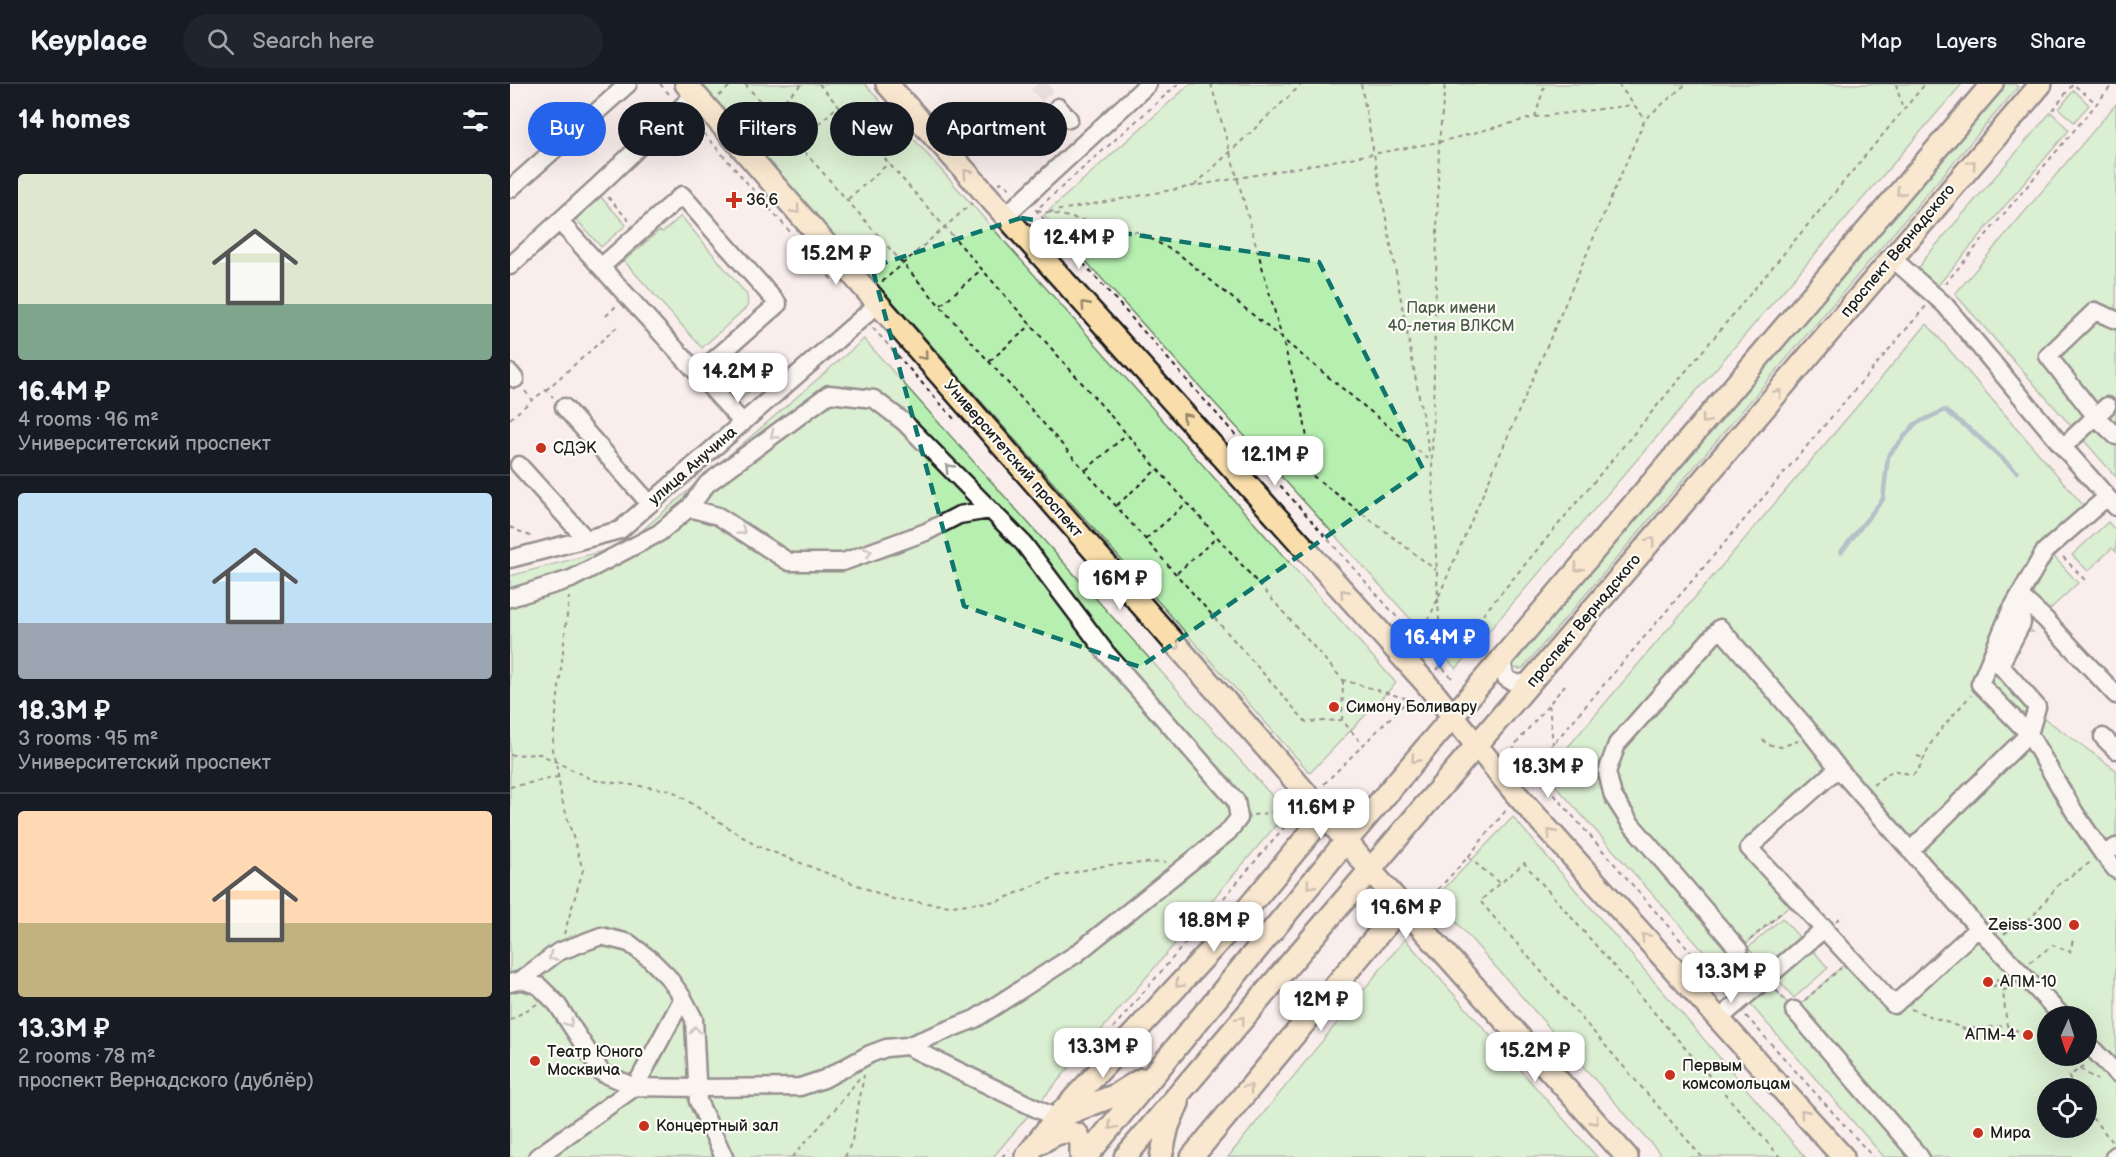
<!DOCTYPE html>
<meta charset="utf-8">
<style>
body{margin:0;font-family:"Balsamiq Sans",sans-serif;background:#20242c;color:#f1f3f6;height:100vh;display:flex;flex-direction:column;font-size:22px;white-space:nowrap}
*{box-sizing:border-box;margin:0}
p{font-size:20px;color:#9ea1a6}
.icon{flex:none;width:33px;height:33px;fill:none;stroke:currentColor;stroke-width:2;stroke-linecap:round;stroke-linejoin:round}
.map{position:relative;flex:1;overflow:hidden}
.sheet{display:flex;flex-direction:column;background:#171b24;width:510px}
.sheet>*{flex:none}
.guide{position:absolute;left:18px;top:18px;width:570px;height:54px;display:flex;gap:12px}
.needle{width:39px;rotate:183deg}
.controls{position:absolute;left:1527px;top:922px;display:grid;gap:12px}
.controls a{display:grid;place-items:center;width:60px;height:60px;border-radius:50%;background:#171b24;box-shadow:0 6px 24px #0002;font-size:30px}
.price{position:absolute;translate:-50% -51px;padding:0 14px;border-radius:12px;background:#fff;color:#222;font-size:20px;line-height:39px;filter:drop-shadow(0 2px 3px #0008)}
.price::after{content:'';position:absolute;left:50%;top:36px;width:18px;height:14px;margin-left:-9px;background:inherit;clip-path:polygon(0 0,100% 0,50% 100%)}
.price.active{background:#2563eb;color:#fff}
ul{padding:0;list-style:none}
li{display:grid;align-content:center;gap:12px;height:318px;padding:0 18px}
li+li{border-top:2px solid #363941}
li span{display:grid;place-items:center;height:186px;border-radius:6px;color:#555}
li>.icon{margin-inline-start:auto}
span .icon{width:108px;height:108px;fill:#fffc;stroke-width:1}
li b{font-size:26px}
h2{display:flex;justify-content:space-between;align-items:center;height:72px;padding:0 18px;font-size:26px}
.chip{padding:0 21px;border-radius:27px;background:#171b24;box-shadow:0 6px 24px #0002;font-size:21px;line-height:54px}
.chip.active{background:#2563eb;color:#fff}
header{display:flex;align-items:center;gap:36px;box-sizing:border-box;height:84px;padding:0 30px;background:#171b24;border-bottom:2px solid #363941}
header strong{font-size:28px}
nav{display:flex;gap:33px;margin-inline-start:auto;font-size:21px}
.search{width:420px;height:54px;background:#20242c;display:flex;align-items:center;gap:15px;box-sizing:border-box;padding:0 21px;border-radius:33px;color:#9ea1a6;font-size:22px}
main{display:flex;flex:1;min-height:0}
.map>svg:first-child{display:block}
</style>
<header>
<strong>Keyplace</strong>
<div class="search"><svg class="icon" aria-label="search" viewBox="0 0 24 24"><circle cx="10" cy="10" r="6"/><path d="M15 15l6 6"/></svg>Search here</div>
<nav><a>Map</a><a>Layers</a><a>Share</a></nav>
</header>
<main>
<section class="sheet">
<h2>14 homes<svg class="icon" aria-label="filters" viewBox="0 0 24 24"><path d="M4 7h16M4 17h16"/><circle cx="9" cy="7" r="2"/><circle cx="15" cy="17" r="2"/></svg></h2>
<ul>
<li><span style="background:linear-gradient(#dfe7d0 70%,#7fa58c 0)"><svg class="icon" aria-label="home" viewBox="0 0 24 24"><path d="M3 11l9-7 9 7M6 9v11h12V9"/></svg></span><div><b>16.4M ₽</b><p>4 rooms · 96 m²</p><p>Университетский проспект</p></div></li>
<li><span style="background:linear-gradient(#bfe0f5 70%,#9aa5b1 0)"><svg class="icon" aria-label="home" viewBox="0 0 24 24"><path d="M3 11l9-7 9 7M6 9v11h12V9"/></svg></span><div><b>18.3M ₽</b><p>3 rooms · 95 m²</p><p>Университетский проспект</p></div></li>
<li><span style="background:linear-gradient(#ffd9b3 60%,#c2b280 0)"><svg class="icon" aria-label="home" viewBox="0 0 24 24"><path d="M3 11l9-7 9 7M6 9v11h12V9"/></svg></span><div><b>13.3M ₽</b><p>2 rooms · 78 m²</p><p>проспект Вернадского (дублёр)</p></div></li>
</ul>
</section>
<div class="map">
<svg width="1606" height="1073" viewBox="0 0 1606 1073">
<rect width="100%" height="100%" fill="#faeeed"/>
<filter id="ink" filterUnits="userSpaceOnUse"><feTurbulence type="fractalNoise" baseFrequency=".0167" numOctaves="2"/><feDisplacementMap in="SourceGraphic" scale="12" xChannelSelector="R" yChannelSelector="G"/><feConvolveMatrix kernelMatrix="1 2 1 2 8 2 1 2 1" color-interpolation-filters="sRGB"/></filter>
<g filter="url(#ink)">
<path fill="#b7efb1" stroke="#6a8666" stroke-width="1.5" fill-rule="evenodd" d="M 190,0 L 355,0 L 886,599 L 800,689 Z
M 680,0 L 1452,0 L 946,585 L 534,131 Z
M 1494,0 L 1504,0 L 1508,3 L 1013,584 L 1010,585 L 1004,584 L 1003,577 Z
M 1564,6 L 1579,21 L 1564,38 L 1549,25 Z
M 1606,20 L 1606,393 L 1445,210 Z
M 1541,28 L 1559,46 L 1424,206 L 1409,189 L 1409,184 L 1415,174 Z
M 90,112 L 116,141 L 91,163 L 65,134 Z
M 171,132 L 237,211 L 238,222 L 192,264 L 114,177 L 149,147 L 153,148 Z
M 1417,240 L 1573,421 L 1495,521 L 1505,533 L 1523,548 L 1487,549 L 1474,574 L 1520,624 L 1606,686 L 1606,1065 L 1596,1073 L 1374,1073 L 1220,897 L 1035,690 ZM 1330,683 L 1474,840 L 1384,921 L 1341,874 L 1284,926 L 1229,866 L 1288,815 L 1240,764 ZM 1538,933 L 1576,933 L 1576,972 L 1538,972 ZM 1538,1005 L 1576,1005 L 1576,1044 L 1538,1044 Z
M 354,255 L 772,723 L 773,733 L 483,1073 L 0,1073 L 0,492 L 115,461 Z
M 228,265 L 254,295 L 229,317 L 203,288 Z
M 1598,438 L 1606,447 L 1606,468 L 1602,464 L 1578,487 L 1562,471 Z
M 1540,468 L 1568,499 L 1536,529 L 1521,514 Z
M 1003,733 L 1295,1073 L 1153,1073 L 925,814 Z
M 1272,834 L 1289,853 L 1255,883 L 1238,864 Z
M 895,855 L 1087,1073 L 718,1073 Z
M 1301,864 L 1318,884 L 1284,914 L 1267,894 Z"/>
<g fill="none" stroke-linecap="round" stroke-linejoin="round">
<path stroke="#64879e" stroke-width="4.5" d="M 1331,468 L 1373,415 L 1378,372 L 1405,340 L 1435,326 L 1463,348 L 1507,388"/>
<path stroke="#d9cece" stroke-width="16" stroke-dasharray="16 8" stroke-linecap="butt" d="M 527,0 L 548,23"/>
<defs>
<path id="minor" d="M 548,23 L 559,35
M 0,105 L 118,0
M 495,132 L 638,0
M 49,137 L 233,339
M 1382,174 L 1435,221 L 1553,363 L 1606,423
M 0,182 L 88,102 L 185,10
M 92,182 L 172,111 L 268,220 L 189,289
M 1606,236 L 1585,227 L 1538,272 L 1586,333 L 1606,352
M 0,289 L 5,295
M 54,323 L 140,420
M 1553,363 L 1597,322
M 9,381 L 76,455
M 1597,413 L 1535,467 L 1500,528 L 1470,600 L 1519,650 L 1565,729 L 1593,770 L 1606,786
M 179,424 L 208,432 L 279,478 L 333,478 L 416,448 L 449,431 L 480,426
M 0,475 L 110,446 L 368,220
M 1510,512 L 1535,535 L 1606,611
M 0,514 L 61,495 L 149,449 L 179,424 L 197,400 L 319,310 L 364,315 L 394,338 L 514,460 L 597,570 L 726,717 L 729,734 L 718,748 L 566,870 L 465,935 L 397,962 L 376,964 L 360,970 L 314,995 L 290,1003 L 188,1004 L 125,1003 L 92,989 L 47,920 L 29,902 L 11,896
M 996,569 L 993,582 L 996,594 C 1007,602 1015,600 1026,593
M 1593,653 L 1606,666
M 1328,684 L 1239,764 L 1384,921 L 1468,844
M 1400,767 L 1519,650 L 1527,623 L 1490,581 L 1512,539 L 1510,512
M 1593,770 L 1606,763
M 1229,866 L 1121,740 L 1103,712 L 1097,688 L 1107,660 L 1210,544 L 1300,648 L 1328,684 L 1468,844 L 1553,933
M 0,899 L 11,896 L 48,868 L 91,852 L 119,859 L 140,875 L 158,893 L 173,914 L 184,935 L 188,1017 L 214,1073
M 1284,926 L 1410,1073
M 1209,935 L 1315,844
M 1576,958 L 1606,989
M 397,962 L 546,1034
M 27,1073 L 125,1003 L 173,914
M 1604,1073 L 1606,1071"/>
<path id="major" d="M 176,0 L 815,731 L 860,786 L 1117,1073
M 377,0 L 915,598 L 1006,710 L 1333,1073
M 549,1033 L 606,1011 L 632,995
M 530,1059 C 543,1051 553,1044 568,1051 L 571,1059 L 571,1073
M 516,1073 L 546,1034 L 723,842 L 815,731
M 576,1073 L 827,768 L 1482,0
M 615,1073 L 1531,0
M 651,1073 L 658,1042 L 668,1019
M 682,1073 L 892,822"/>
</defs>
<use href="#minor" stroke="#1c1c1c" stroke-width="21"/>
<use href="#major" stroke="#1c1c1c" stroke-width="26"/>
<path stroke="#1c1c1c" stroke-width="2" stroke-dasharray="4.5 4.5" stroke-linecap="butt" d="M 150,0 L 160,11
M 235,0 L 796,638 L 832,636
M 309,0 L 833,596 L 898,615
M 668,0 L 526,126 L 909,558
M 701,0 L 793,329 L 803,392 L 926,486
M 851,0 L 920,372
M 1108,0 L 1135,35
M 1386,0 L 1393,26
M 209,12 L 222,0
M 1543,26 L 1563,0 L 1586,19
M 261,28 L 292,0
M 1025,33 L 1035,0
M 182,36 L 324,198
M 288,58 L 328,22
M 489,100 L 491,98 L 502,106
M 685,101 L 792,0
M 98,113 L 120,138
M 338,115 L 379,79
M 527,126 L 631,149 L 670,171 L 922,378
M 539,128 L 929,58 L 1025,33 L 1123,21
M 372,198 L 462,119
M 1435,200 L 1603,0
M 431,221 L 472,185
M 96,232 L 107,221
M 363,244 L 445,336
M 235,269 L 259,295
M 480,277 L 521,241
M 36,306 L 107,243
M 15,307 L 22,316 L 36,306 L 43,313
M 0,335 L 22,316
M 576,386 L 617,350
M 607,421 L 647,385
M 0,443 L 22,453
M 636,455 L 677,419
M 1553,473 L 1575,496
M 667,489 L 707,453
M 931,582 L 922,378 L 929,58 L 935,0
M 927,586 L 1415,0
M 942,594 L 909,558 L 1135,35 L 1176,0
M 833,596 L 832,636 L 853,661
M 1055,601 L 1003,663 L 1217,910
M 1039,621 L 1043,660
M 1253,655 L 1256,660 L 1271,663 L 1288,657
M 0,671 L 30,670 L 83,696 L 161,706 L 245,761 L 383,815 L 440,822 L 488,817 L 547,792 L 598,781 L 656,778
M 1407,672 L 1414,674
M 1022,685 L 1416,222
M 814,700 L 902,612
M 1363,701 L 1383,686 L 1403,691 C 1414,681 1415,667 1424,655 C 1435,639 1449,625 1461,611
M 0,703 L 48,693
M 743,731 L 788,725
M 958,773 L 990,799
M 922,812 L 958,773 L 997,725
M 1326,837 L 1333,831
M 54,850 L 73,786 L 52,716 L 46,679 L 42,666 L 59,513
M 1494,850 L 1522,833 L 1550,799 L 1581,778
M 1240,856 L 1274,826
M 1520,878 L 1543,861 L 1560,868 L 1563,856
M 1482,902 L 1485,902 L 1487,895 L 1489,902 L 1492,902 L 1493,907
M 1266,906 L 1274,915
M 1295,916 L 1331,884
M 1401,925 L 1455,945 L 1497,942 L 1493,907 L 1503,901
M 1236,932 L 1363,1073
M 0,936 L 27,920
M 1497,942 L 1508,947
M 597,951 L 788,727
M 1570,985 L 1587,996
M 1562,1005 L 1559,992 L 1577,980
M 1576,1027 L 1602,1057
M 282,1073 L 327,1023 L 350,993
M 335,1073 L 342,1057 L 354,991
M 492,1073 L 499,1065
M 1192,1073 L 970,817 L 1014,779 L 1270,1073"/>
<use href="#minor" stroke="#fdfcf7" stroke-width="16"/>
<use href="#major" stroke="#f9deab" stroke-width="21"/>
</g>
<defs><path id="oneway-chevron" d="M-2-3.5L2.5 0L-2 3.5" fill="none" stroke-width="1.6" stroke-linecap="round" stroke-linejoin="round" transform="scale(1.5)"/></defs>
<g stroke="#96876b">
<use href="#oneway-chevron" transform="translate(1462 80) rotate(-49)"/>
<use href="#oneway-chevron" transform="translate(457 89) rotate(-132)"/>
<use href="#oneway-chevron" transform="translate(1390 108) rotate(131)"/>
<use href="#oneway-chevron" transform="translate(286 126) rotate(49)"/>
<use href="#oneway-chevron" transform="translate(575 221) rotate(-132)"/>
<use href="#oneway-chevron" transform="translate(414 272) rotate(49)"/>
<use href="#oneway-chevron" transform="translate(1268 309) rotate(-50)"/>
<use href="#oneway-chevron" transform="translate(676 333) rotate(-132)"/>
<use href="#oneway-chevron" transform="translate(1195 336) rotate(131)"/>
<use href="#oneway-chevron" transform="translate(1141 457) rotate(-50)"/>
<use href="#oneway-chevron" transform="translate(1068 484) rotate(131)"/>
<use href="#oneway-chevron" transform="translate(834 509) rotate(-132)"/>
<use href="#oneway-chevron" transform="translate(666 562) rotate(49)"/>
<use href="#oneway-chevron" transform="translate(905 675) rotate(130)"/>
<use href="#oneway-chevron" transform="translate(1041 749) rotate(-132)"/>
<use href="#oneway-chevron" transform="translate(800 801) rotate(129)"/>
<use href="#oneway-chevron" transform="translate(1135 853) rotate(-132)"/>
<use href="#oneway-chevron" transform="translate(669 900) rotate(133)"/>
<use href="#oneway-chevron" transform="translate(731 936) rotate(-49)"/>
<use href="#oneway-chevron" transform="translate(739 1004) rotate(-50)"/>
<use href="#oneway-chevron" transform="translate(1294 1029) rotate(-132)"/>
<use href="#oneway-chevron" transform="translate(1085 1037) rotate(48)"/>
<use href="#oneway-chevron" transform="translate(602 1042) rotate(129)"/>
</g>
<g stroke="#989794">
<use href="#oneway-chevron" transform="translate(264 351) rotate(143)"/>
<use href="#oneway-chevron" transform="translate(439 384) rotate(-134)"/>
<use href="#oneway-chevron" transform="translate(232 447) rotate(33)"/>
<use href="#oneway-chevron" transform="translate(358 468) rotate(-20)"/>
<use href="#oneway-chevron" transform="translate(42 873) rotate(145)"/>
<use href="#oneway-chevron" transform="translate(59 939) rotate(58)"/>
<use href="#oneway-chevron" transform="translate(185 946) rotate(-95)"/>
</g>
</g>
<path d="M0 0H1606V1073H0ZM 511,134 L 809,178 L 913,385 L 630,583 L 454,522 L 362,183 Z" fill="#faeeed" fill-opacity=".55" fill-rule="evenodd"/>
<path fill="none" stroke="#0f766e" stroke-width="4.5" stroke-dasharray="12 8" stroke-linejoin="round" d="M 511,134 L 809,178 L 913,385 L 630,583 L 454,522 L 362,183 Z"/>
<g fill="#c8321e" stroke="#fdfcf7" stroke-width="2">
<path d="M221 107h6v6h6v6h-6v6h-6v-6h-6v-6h6z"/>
<circle cx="31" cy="364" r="6"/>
<circle cx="824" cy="623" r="6"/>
<circle cx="1564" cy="841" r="6"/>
<circle cx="1478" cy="898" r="6"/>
<circle cx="1518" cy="951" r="6"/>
<circle cx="25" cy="977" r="6"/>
<circle cx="1160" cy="991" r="6"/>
<circle cx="134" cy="1042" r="6"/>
<circle cx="1468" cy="1049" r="6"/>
</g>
<g text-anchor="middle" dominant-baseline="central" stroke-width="4.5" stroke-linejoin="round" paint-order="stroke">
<g font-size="16" fill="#1c1c1c" stroke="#fdfcf7" text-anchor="start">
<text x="236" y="116">36,6</text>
<text x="43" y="364">СДЭК</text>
<text x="836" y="623">Симону Боливару</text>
<text x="1552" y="841" text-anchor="end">Zeiss-300</text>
<text x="1490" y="898">АПМ-10</text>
<text x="1506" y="951" text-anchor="end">АПМ-4</text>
<text x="37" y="968">Театр Юного<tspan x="37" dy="18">Москвича</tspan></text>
<text x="1172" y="982">Первым<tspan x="1172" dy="18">комсомольцам</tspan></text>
<text x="146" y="1042">Концертный зал</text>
<text x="1480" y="1049">Мира</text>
</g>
<g font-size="16" fill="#1c1c1c" stroke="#fdfcf7">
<text transform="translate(1388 167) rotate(-50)">проспект Вернадского</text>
<text transform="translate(503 375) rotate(49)">Университетский проспект</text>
<text transform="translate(183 382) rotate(-41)">улица Анучина</text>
<text transform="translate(1074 537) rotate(-50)">проспект Вернадского</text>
</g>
<g font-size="16" fill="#4a5b49" stroke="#fdfcf7">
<text x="941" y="224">Парк имени<tspan x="941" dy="18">40-летия ВЛКСМ</tspan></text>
</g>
</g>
</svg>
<div class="controls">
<a><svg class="needle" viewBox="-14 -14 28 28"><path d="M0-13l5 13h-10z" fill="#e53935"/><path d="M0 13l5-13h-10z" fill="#9ea1a6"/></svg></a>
<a><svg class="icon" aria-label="locate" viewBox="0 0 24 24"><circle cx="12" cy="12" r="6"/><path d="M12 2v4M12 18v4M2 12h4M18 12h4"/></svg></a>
</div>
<b class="price" style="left:569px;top:186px">12.4M ₽</b>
<b class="price" style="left:326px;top:202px">15.2M ₽</b>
<b class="price" style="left:228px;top:320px">14.2M ₽</b>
<b class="price" style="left:765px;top:403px">12.1M ₽</b>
<b class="price" style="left:610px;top:527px">16M ₽</b>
<b class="price active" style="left:930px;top:586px">16.4M ₽</b>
<b class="price" style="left:1038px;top:715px">18.3M ₽</b>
<b class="price" style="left:811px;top:756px">11.6M ₽</b>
<b class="price" style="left:896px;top:856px">19.6M ₽</b>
<b class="price" style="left:704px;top:869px">18.8M ₽</b>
<b class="price" style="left:1221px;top:920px">13.3M ₽</b>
<b class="price" style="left:811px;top:948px">12M ₽</b>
<b class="price" style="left:593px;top:995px">13.3M ₽</b>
<b class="price" style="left:1025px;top:999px">15.2M ₽</b>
<div class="guide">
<a class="chip active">Buy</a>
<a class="chip">Rent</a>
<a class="chip">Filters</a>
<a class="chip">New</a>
<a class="chip">Apartment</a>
</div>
</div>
</main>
